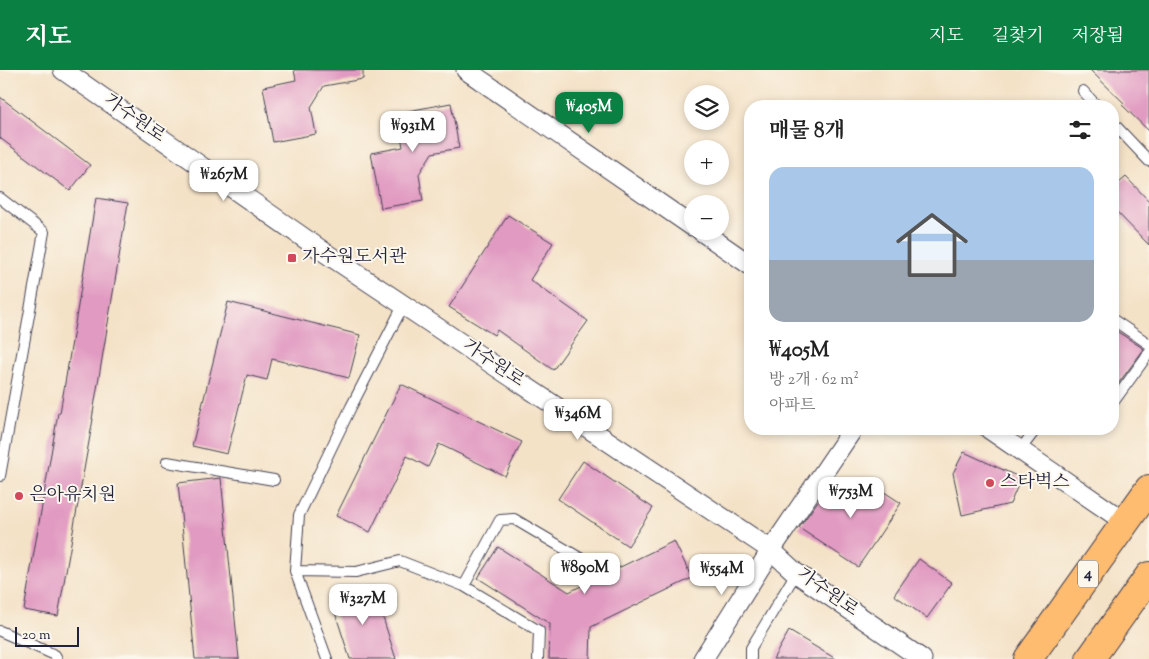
<!DOCTYPE html>
<html lang="ko">
<meta charset="utf-8">
<style>
body{margin:0;font-family:"Sorts Mill Goudy","Noto Serif KR",serif;background:#f2f2f2;color:#222;height:100vh;display:flex;flex-direction:column;font-size:19px;white-space:nowrap}
*{box-sizing:border-box;margin:0}
p{font-size:16px;color:#767676}
.icon{flex:none;width:28px;height:28px;fill:none;stroke:currentColor;stroke-width:2;stroke-linecap:round;stroke-linejoin:round}
.map{position:relative;flex:1;overflow:hidden}
.details{position:absolute;left:744px;top:30px;width:375px;height:335px;display:flex;flex-direction:column;background:#fff;border-radius:20px;box-shadow:0 2px 8px #0003}
.details>*{flex:none}
.controls{position:absolute;left:684px;top:15px;display:grid;gap:10px}
.controls a{display:grid;place-items:center;width:45px;height:45px;border-radius:50%;background:#fff;box-shadow:0 2px 8px #0003;font-size:25px}
.scale{position:absolute;left:15px;bottom:12px;width:64px;box-sizing:border-box;padding-left:5px;border:2px solid #22223b;border-top:0;font-size:14px;line-height:18px;white-space:nowrap;color:#22223b;-webkit-text-stroke:4px #fbf7ec;paint-order:stroke}
.price{position:absolute;translate:-50% -42px;padding:0 11px;border-radius:10px;background:#fff;color:#222;font-size:16px;line-height:32px;filter:drop-shadow(0 1px 2px #0008)}
.price::after{content:'';position:absolute;left:50%;top:30px;width:15px;height:11px;margin-left:-8px;background:inherit;clip-path:polygon(0 0,100% 0,50% 100%)}
.price.current{background:#0b8043;color:#fff}
ul{padding:0;list-style:none}
li{display:grid;align-content:center;gap:10px;height:265px;padding:0 25px}
li span{display:grid;place-items:center;height:155px;border-radius:15px;color:#555}
li>.icon{margin-inline-start:auto}
span .icon{width:90px;height:90px;fill:#fffc;stroke-width:1}
li b{font-size:21px}
h2{display:flex;justify-content:space-between;align-items:center;height:60px;padding:0 25px;font-size:21px}
header{display:flex;align-items:center;gap:30px;box-sizing:border-box;height:70px;padding:0 25px;background:#0b8043;color:#fff}
header strong{font-size:24px}
nav{display:flex;gap:28px;margin-inline-start:auto;font-size:18px}
.map>svg:first-child{display:block}
</style>
<header>
<strong>지도</strong>
<nav><a>지도</a><a>길찾기</a><a>저장됨</a></nav>
</header>
<div class="map">
<svg width="1149" height="589" viewBox="0 0 1149 589">
<rect width="100%" height="100%" fill="#fbf7ec"/>
<filter id="ink" filterUnits="userSpaceOnUse"><feTurbulence type="fractalNoise" baseFrequency=".02" numOctaves="2"/><feDisplacementMap in="SourceGraphic" scale="10" xChannelSelector="R" yChannelSelector="G"/><feConvolveMatrix kernelMatrix="1 2 1 2 8 2 1 2 1" color-interpolation-filters="sRGB"/></filter>
<filter id="wash" filterUnits="userSpaceOnUse"><feTurbulence type="fractalNoise" baseFrequency=".0096" numOctaves="4" result="noise"/><feDisplacementMap in="SourceGraphic" scale="20" xChannelSelector="R" yChannelSelector="G"/><feGaussianBlur stdDeviation="1.12" result="paint"/><feColorMatrix in="noise" values="0 0 0 0 0 0 0 0 0 0 0 0 0 0 0 0 0 1.4 0 .05"/><feComposite in="paint" operator="in"/></filter>
<g filter="url(#wash)">
<rect width="100%" height="100%" fill="#f4e2c7"/>
<g id="blocks">
<path fill="#e19ac1" d="M 294,0 L 363,0 L 363,9 L 324,16 L 311,37 L 316,64 L 273,72 L 263,17 L 296,10 Z
M 1090,0 L 1149,0 L 1149,61 L 1122,35 L 1124,33 Z
M 0,27 L 90,95 L 70,121 L 0,68 Z
M 451,33 L 459,78 L 432,83 L 419,104 L 423,131 L 381,138 L 371,83 L 403,77 L 397,43 Z
M 1126,107 L 1149,131 L 1149,175 L 1112,137 L 1112,119 Z
M 96,128 L 128,133 L 92,349 L 93,349 L 58,546 L 24,540 L 58,343 L 60,343 Z
M 508,145 L 553,173 L 530,210 L 588,251 L 553,300 L 497,260 L 494,265 L 449,237 Z
M 228,232 L 360,265 L 349,308 L 272,289 L 267,310 L 247,305 L 227,384 L 192,376 Z
M 1112,258 L 1144,279 L 1112,322 Z
M 401,314 L 522,372 L 505,406 L 439,374 L 428,397 L 407,386 L 370,462 L 336,446 Z
M 964,382 L 1021,408 L 1010,434 L 962,445 L 953,403 Z
M 583,391 L 653,438 L 628,476 L 558,429 Z
M 221,408 L 239,589 L 195,589 L 178,413 Z
M 852,410 L 872,414 L 901,433 L 858,497 L 799,458 L 823,424 L 831,416 Z
M 674,471 L 692,508 L 591,557 L 590,589 L 549,589 L 550,554 L 478,508 L 498,477 L 569,522 Z
M 919,489 L 952,513 L 927,548 L 894,525 Z
M 373,516 L 396,589 L 350,589 L 331,530 Z
M 789,561 L 836,589 L 773,589 Z"/>
</g>
</g>
<g filter="url(#ink)">
<use href="#blocks" fill-opacity="0" stroke="#423f50" stroke-width="1"/>
<g fill="none" stroke-linecap="round" stroke-linejoin="round">
<defs>
<path id="service" d="M 1083,21 L 1097,36
M 1112,52 L 1149,91
M 0,128 L 44,162 L 0,406
M 1112,249 L 1149,274
M 1112,334 L 1149,283
M 1020,380 L 1036,359
M 167,392 L 274,410
M 295,501 L 356,502 L 400,491 L 464,516 L 539,561 L 538,589
M 464,516 L 500,450 L 514,449 L 580,488
M 0,561 L 55,585 L 57,589
M 327,589 L 295,501 L 299,445 L 351,337 L 404,234
M 751,589 L 751,578 L 796,503"/>
<path id="minor" d="M 63,0 L 327,184 L 771,480 L 796,503 L 922,589
M 466,0 L 692,156
M 701,161 L 750,195
M 989,359 L 1125,452
M 703,589 L 771,480 L 853,359"/>
<path id="primary" d="M 1028,589 L 1149,419
M 1090,589 L 1149,506"/>
</defs>
<use href="#service" stroke="#423f50" stroke-width="12"/>
<use href="#minor" stroke="#423f50" stroke-width="21"/>
<use href="#primary" stroke="#423f50" stroke-width="30"/>
<use href="#service" stroke="#fff" stroke-width="10"/>
<use href="#minor" stroke="#fff" stroke-width="19"/>
<use href="#primary" stroke="#febc71" stroke-width="28"/>
</g>
</g>
<g fill="#d1495b" stroke="#fbf7ec" stroke-width="2">
<rect x="287" y="183" width="10" height="10" rx="2.5"/>
<circle cx="990" cy="413" r="5"/>
<circle cx="19" cy="426" r="5"/>
</g>
<g text-anchor="middle" dominant-baseline="central" stroke-width="4" stroke-linejoin="round" paint-order="stroke">
<rect fill="#fbf7ec" stroke="#636270" stroke-width="1" x="1078" y="490.5" width="20" height="27" rx="4"/>
<g font-size="16" font-weight="bold" fill="#22223b">
<text x="1088" y="504">4</text>
</g>
<g font-size="18" fill="#22223b" stroke="#fbf7ec">
<text transform="translate(134 49) rotate(35)">가수원로</text>
<text transform="translate(493 294) rotate(34)">가수원로</text>
<text transform="translate(827 523) rotate(35)">가수원로</text>
</g>
<g font-size="18" fill="#22223b" stroke="#fbf7ec" text-anchor="start">
<text x="302" y="188">가수원도서관</text>
<text x="1000" y="413">스타벅스</text>
<text x="29" y="426">은아유치원</text>
</g>
</g>
</svg>
<div class="controls">
<a><svg class="icon" aria-label="layers" viewBox="0 0 24 24"><path d="M12 4l9 5-9 5-9-5zM3 14l9 5 9-5"/></svg></a>
<a>+</a>
<a>−</a>
</div>
<div class="scale">20 m</div>
<b class="price current" style="left:589px;top:64px">₩405M</b>
<b class="price" style="left:413px;top:83px">₩931M</b>
<b class="price" style="left:224px;top:132px">₩267M</b>
<b class="price" style="left:578px;top:371px">₩346M</b>
<b class="price" style="left:851px;top:449px">₩753M</b>
<b class="price" style="left:585px;top:525px">₩890M</b>
<b class="price" style="left:722px;top:526px">₩554M</b>
<b class="price" style="left:363px;top:556px">₩327M</b>
<section class="details">
<h2>매물 8개<svg class="icon" aria-label="filters" viewBox="0 0 24 24"><path d="M4 7h16M4 17h16"/><circle cx="9" cy="7" r="2"/><circle cx="15" cy="17" r="2"/></svg></h2>
<ul>
<li><span style="background:linear-gradient(#a9c7e8 60%,#9aa5b1 0)"><svg class="icon" aria-label="home" viewBox="0 0 24 24"><path d="M3 11l9-7 9 7M6 9v11h12V9"/></svg></span><div><b>₩405M</b><p>방 2개 · 62 m²</p><p>아파트</p></div></li>
</ul>
</section>
</div>
